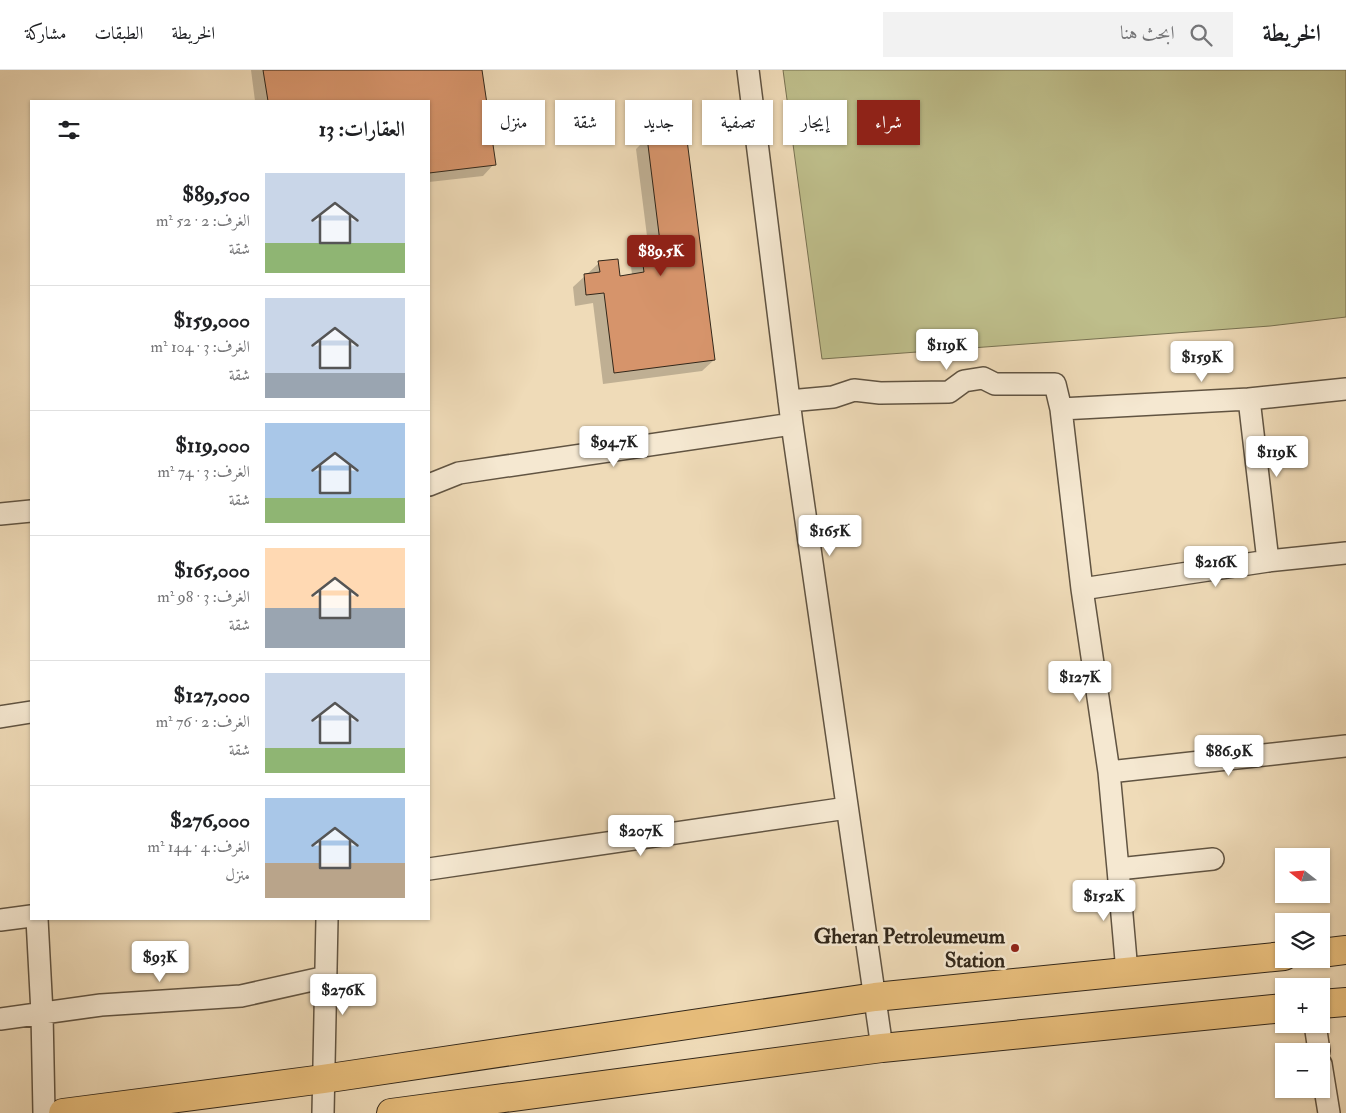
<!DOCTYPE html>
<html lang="ar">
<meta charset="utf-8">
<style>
body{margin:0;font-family:"IM FELL Double Pica",Amiri,serif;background:#f2f2f2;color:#202124;direction:rtl;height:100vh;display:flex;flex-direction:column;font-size:19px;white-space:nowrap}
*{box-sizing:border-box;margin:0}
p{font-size:16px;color:#757577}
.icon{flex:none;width:28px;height:28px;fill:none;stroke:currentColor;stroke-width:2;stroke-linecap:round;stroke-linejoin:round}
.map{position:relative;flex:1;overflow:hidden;direction:ltr}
.drawer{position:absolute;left:30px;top:30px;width:400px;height:820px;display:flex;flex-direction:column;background:#fff;border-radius:0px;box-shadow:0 1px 4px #0004;direction:rtl}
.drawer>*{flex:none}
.hud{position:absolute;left:445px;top:30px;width:475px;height:45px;direction:rtl;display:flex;gap:10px}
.needle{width:32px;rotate:287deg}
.fabs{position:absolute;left:1275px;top:778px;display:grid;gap:10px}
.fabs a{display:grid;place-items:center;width:55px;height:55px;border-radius:0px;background:#fff;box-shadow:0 1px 4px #0004;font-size:25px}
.price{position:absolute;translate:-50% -42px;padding:0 11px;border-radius:5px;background:#fff;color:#222;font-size:16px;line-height:32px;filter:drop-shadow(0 1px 2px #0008)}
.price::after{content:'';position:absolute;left:50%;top:30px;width:15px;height:11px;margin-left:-8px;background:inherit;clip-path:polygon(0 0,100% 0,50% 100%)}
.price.selected{background:#8f2418;color:#fff}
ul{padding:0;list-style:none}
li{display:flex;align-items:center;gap:15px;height:125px;padding:0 25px}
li+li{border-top:1px solid #e0e0e0}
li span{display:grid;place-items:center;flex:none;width:140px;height:100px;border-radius:0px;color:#555}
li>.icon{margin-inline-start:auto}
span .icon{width:60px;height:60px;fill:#fffc;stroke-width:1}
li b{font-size:21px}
h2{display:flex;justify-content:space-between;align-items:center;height:60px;padding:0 25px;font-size:21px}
.chip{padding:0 18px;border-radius:0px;background:#fff;box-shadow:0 1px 4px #0004;font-size:18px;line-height:45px}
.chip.selected{background:#8f2418;color:#fff}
header{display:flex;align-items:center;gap:30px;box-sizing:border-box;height:70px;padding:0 25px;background:#fff;border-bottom:1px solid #e0e0e0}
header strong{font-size:24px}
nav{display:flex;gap:28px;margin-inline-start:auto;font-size:18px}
.search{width:350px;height:45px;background:#f2f2f2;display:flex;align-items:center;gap:12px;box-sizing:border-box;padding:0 18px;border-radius:0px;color:#757577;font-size:19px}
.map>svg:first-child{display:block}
</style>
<header>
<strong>الخريطة</strong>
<div class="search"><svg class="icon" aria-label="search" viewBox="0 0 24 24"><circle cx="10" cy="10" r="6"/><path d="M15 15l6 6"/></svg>ابحث هنا</div>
<nav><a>الخريطة</a><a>الطبقات</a><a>مشاركة</a></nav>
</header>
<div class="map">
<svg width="1346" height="1043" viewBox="0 0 1346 1043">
<rect width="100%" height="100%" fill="#efdbb8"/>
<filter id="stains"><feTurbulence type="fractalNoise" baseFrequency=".004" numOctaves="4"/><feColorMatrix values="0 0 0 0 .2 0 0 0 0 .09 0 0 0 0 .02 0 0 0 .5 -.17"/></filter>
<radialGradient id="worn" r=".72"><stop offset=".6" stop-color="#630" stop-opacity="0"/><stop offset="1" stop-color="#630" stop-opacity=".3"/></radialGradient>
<path fill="#bebe8b" stroke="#787252" d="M 783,0 L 1346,0 L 1346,247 L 1270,256 L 822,289 Z"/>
<path fill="#0003" d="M 251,0 L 481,0 L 494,94 L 483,106 L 429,112 L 429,31 L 255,31 Z
M 647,68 L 714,290 L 702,301 L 603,314 L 593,233 L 575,236 L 573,217 L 599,193 L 619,207 L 632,205 L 630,187 L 641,175 L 648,174 L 636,79 Z"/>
<path fill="#d6946b" stroke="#32271a" d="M 263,0 L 482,0 L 496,95 L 429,103 L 429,31 L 268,31 Z
M 686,62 L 715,290 L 614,303 L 604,223 L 586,225 L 584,204 L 600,202 L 598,191 L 618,189 L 620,206 L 644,202 L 640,174 L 660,172 L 647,67 Z"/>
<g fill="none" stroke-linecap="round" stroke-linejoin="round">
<defs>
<path id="minor" d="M 748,0 L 792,354 L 882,978
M 1249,329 L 1268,491
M 789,331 L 833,327 L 854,320 L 880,323 L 949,322 L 964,311 L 983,308 L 995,314 L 1055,314 L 1061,339 L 1082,519 L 1109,702 L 1118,799 L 1213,789
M 1061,339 L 1249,329 L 1346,319
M 429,415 L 459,403 L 792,354
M 0,444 L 31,441
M 1082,519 L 1268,491 L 1346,483
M 0,647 L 31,642
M 1109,702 L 1346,676
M 429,799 L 847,738
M 1118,799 L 1127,902
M 37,849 L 42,943 L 44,1043
M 0,850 L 31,846
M 0,949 L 101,935 L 241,926 L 326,907
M 1315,954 L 1319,981
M 1321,994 L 1329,1043
M 323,1043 L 327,849"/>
<path id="primary" d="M 1321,883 L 1346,880
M 1321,934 L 1346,932
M 63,1043 L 323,1009 L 875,927 L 1284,886
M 391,1043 L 882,978 L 1284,938"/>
</defs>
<use href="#minor" stroke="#615442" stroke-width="24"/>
<use href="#primary" stroke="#32271a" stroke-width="30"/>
<use href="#minor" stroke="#f5e8d1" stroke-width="21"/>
<use href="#primary" stroke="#e8be7c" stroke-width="28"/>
</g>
<circle fill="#8f2418" stroke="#f5e8d1" stroke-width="2" cx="1015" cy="878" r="5"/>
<g text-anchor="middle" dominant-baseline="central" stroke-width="5" stroke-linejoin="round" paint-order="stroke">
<g font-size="21" font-weight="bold" fill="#32271a" stroke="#f5e8d1" text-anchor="end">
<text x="1005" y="866">Gheran Petroleumeum<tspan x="1005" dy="24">Station</tspan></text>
</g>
</g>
<rect width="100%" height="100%" filter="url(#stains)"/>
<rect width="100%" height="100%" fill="url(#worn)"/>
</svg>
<div class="fabs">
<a><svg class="needle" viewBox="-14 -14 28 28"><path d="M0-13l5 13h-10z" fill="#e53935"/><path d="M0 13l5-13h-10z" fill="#757577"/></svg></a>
<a><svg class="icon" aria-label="layers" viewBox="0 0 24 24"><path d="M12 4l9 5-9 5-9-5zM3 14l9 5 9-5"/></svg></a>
<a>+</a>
<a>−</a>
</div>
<b class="price selected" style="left:661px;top:207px">$89.5K</b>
<b class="price" style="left:947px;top:301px">$119K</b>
<b class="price" style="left:1202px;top:313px">$159K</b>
<b class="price" style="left:614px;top:398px">$94.7K</b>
<b class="price" style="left:1277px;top:408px">$119K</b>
<b class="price" style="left:830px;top:487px">$165K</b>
<b class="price" style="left:1216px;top:518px">$216K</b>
<b class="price" style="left:1080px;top:633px">$127K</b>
<b class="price" style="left:1229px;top:707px">$86.9K</b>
<b class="price" style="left:641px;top:787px">$207K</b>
<b class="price" style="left:1104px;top:852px">$152K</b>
<b class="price" style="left:160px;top:913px">$93K</b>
<b class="price" style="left:343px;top:946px">$276K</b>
<div class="hud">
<a class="chip selected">شراء</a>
<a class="chip">إيجار</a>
<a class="chip">تصفية</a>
<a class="chip">جديد</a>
<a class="chip">شقة</a>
<a class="chip">منزل</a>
</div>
<section class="drawer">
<h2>العقارات: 13<svg class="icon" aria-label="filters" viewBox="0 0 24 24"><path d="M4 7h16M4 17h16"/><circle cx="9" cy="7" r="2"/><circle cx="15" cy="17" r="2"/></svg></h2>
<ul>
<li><span style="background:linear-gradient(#c9d6e8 70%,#8fb573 0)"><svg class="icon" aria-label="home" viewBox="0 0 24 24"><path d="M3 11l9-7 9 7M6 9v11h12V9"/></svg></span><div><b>$89,500</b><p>الغرف: 2 · 52 m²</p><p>شقة</p></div></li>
<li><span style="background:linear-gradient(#c9d6e8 75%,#9aa5b1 0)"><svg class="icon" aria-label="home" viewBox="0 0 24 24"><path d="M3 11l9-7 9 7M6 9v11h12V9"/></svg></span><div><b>$159,000</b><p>الغرف: 3 · 104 m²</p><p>شقة</p></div></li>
<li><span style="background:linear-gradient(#a9c7e8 75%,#8fb573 0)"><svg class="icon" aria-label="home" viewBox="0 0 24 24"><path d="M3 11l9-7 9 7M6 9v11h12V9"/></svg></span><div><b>$119,000</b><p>الغرف: 3 · 74 m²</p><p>شقة</p></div></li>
<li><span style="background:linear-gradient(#ffd9b3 60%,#9aa5b1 0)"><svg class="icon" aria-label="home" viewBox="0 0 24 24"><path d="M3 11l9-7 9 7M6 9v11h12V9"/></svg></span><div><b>$165,000</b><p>الغرف: 3 · 98 m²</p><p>شقة</p></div></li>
<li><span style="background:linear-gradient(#c9d6e8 75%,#8fb573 0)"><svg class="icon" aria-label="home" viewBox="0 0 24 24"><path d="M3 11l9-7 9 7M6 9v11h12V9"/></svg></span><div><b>$127,000</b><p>الغرف: 2 · 76 m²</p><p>شقة</p></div></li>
<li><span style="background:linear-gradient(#a9c7e8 65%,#b9a48a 0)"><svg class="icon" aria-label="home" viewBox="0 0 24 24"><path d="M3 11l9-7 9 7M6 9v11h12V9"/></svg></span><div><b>$276,000</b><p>الغرف: 4 · 144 m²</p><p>منزل</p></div></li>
</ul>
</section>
</div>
